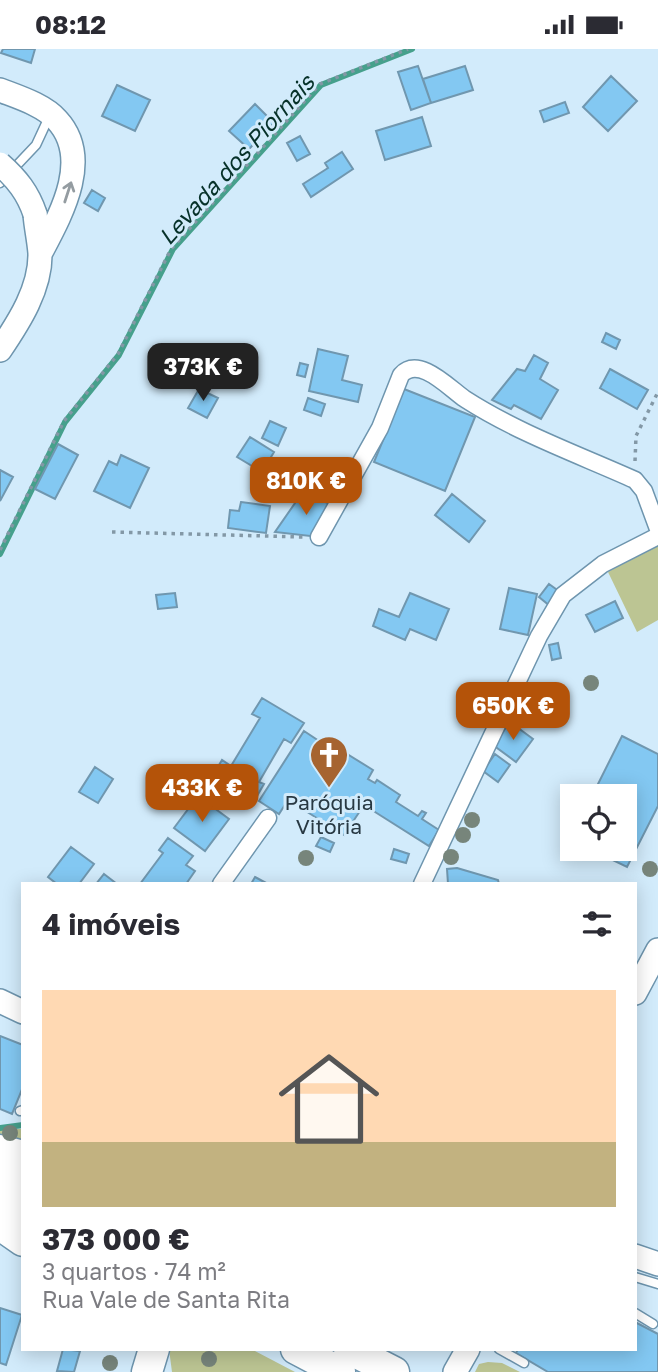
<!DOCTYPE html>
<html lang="pt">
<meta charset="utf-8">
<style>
body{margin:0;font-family:"Golos Text",sans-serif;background:#f7f7f7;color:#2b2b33;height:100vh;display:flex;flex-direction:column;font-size:26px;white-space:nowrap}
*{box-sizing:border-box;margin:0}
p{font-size:23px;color:#7c7c81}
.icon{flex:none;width:38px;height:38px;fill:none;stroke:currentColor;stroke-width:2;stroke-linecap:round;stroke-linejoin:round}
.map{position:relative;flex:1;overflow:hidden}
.sheet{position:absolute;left:21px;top:833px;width:616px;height:469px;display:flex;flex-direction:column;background:#fff;border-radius:0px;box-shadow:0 4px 18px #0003}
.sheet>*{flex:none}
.controls{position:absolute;left:560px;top:735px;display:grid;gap:14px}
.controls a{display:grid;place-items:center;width:77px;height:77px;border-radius:0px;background:#fff;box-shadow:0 4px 18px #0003;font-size:35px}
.price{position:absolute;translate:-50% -60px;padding:0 16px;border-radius:14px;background:#b45309;color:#fff;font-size:23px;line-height:46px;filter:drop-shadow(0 2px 4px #0008)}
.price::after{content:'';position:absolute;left:50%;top:42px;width:21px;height:16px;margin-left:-10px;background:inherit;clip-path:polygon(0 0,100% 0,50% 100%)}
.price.on{background:#222;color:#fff}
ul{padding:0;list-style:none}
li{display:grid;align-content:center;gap:14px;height:371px;padding:0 21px}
li span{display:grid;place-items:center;height:217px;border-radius:0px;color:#555}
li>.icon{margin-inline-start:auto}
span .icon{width:126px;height:126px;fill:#fffc;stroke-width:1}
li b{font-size:30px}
h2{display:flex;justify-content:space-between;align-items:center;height:84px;padding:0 21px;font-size:30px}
.status{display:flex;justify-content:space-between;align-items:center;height:49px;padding:0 35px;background:#fff;direction:ltr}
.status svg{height:19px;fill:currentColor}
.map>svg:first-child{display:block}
</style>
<div class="status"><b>08:12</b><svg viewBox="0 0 49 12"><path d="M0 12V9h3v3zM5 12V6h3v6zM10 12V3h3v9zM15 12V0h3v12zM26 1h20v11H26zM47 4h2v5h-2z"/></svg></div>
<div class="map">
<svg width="658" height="1323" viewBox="0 0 658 1323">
<rect width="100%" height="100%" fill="#d2ebfb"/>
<path fill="#bcc593" d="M 658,494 L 658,571 L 637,583 L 608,523 Z
M 0,1080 L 23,1080 L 23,1093 L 0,1088 Z
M 169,1300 L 251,1300 L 295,1323 L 172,1323 Z
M 488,1313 L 502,1314 L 520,1323 L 475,1323 L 479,1315 Z"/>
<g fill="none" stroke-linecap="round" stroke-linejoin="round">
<path stroke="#46a08c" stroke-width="6" d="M 0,505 L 65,373 L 119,306 L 173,200 L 321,36 L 412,0
M 0,1079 L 23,1076"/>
</g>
<path fill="#83c8f2" stroke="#7097af" stroke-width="2" d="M 3,0 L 35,0 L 31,14 L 1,4 Z
M 418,17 L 431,54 L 411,61 L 398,23 Z
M 465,17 L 473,41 L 431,54 L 423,30 Z
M 611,27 L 637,52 L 608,82 L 583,58 Z
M 117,36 L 150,51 L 135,82 L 102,67 Z
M 565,53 L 569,64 L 544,73 L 540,62 Z
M 255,55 L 274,74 L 249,100 L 229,82 Z
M 422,68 L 431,97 L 385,111 L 376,82 Z
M 300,87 L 310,105 L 297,112 L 287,94 Z
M 342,103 L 353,120 L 311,148 L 303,135 L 328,119 L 325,114 Z
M 92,141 L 105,149 L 98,162 L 84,154 Z
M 606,284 L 620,291 L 616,300 L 602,293 Z
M 318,300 L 348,307 L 342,331 L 362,336 L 358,353 L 309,342 Z
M 534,306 L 548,314 L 540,330 L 558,341 L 541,370 L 514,356 L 511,360 L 492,351 L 517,320 L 525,322 Z
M 300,314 L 308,316 L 305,328 L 297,326 Z
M 610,320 L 648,341 L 637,360 L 600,339 Z
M 199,340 L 218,349 L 207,369 L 188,359 Z
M 404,340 L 475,368 L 445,442 L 374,413 Z
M 308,349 L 325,355 L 321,367 L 304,361 Z
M 270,372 L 286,379 L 278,397 L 262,389 Z
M 250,388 L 274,403 L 262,423 L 237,408 Z
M 58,395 L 78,406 L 55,450 L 35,440 Z
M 121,406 L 149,419 L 130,459 L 94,442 L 109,412 L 117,416 Z
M 0,421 L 13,428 L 0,452 Z
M 302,444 L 333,456 L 319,488 L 275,483 Z
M 452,445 L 485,472 L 469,493 L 435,466 Z
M 241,453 L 270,457 L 266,484 L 228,479 L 230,461 L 239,462 Z
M 549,535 L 560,543 L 550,557 L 539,548 Z
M 509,539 L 537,545 L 528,586 L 500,580 Z
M 175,544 L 177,558 L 158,560 L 156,546 Z
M 410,544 L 449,560 L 436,591 L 410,580 L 405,591 L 373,577 L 379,560 L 399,568 Z
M 615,552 L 623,569 L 595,583 L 586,566 Z
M 558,594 L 561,609 L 552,611 L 549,596 Z
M 262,649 L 304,674 L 291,694 L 284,690 L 259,733 L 264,735 L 253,754 L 236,744 L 242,734 L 228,727 L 224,733 L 213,726 L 222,711 L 231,717 L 260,669 L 252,665 Z
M 510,673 L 533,690 L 516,713 L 493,696 Z
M 304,682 L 322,694 L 319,698 L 326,702 L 331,695 L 373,721 L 368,730 L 375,734 L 377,731 L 400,746 L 396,753 L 418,767 L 422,762 L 426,764 L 422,770 L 439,781 L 429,797 L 364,756 L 344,786 L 288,751 L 279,765 L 259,752 Z
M 622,687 L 658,705 L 658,757 L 627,818 L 590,800 L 625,800 L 625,747 L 592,747 Z
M 495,705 L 510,716 L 498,733 L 483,722 Z
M 95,718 L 113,730 L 98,754 L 79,743 Z
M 198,747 L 229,770 L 205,802 L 174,779 Z
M 321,788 L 334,794 L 330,803 L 316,797 Z
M 168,789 L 193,807 L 186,816 L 195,822 L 186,835 L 140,835 L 163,804 L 159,801 Z
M 71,798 L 94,815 L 79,835 L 57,835 L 48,828 Z
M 394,800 L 409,805 L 406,814 L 391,810 Z
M 457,819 L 498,831 L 499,835 L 448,835 L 447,820 Z
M 104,825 L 117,835 L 96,835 Z
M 255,828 L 268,835 L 251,835 Z
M 0,987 L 23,996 L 23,1038 L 12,1065 L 0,1060 Z
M 0,1259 L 22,1266 L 6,1316 L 0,1314 Z
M 635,1273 L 658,1285 L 658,1323 L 548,1323 L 516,1304 L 518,1300 L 635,1300 Z
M 63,1300 L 80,1302 L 74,1323 L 57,1322 Z"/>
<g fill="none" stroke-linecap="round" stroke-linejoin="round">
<defs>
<path id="lane" d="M 0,134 L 36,96 L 49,68
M 20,1062 L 23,1061
M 635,1228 L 658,1235
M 635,1264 L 653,1275
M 499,1300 L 524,1314"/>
<path id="street" d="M 319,488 L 380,379 L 401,326 C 419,306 449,339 465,350 C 518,384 577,405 635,431 L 644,442 L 658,480
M 221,835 L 268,769
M 422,835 L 539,587 L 563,546 L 603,515 L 658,487"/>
<path id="secondary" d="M 0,41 C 18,48 44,56 57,71 C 93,110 60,167 40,205
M 0,301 C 19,273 41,239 40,204 C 39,191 36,178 35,165
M 635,944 L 658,901
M 0,952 L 23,963
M 635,1207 L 658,1215
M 455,1323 L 468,1300"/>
<path id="highway" d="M 0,1101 L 23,1107
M 0,1121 L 23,1133
M 0,1150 L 23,1162
M 0,1176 L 23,1192
M 296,1300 L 340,1323
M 349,1300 L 394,1323
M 147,1323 L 154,1300"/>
</defs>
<use href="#lane" stroke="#6e95ae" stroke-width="11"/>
<use href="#street" stroke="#6e95ae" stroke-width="19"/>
<use href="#secondary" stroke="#6e95ae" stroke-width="26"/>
<use href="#highway" stroke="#6e95ae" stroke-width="33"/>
<path stroke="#8398a6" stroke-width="3.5" stroke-dasharray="3.5 5" stroke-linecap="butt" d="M 635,412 L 636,387 L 658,343
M 112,483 L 303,488
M 0,501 L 64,372 L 118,305 L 171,200 L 320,35 L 408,0"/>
<use href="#lane" stroke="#fff" stroke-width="8"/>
<use href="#street" stroke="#fff" stroke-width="16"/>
<use href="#secondary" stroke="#fff" stroke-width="23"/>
<use href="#highway" stroke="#fff" stroke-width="30"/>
<defs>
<path id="secondary-bridge" d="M 0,115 C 17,130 28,144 35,165"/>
</defs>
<use href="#secondary-bridge" stroke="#6e95ae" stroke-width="26" stroke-linecap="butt"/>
<use href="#secondary-bridge" stroke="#fff" stroke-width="23"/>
</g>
<g fill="#77857b">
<circle cx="591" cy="634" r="8"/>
<circle cx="472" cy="771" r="8"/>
<circle cx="463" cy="786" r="8"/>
<circle cx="451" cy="808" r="8"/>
<circle cx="306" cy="809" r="8"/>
<circle cx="650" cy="820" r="8"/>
<circle cx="10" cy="1084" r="8"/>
<circle cx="209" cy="1310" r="8"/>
<circle cx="110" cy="1314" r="8"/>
</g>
<defs><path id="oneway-shaft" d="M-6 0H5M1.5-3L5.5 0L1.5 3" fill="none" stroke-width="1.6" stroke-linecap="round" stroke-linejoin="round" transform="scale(1.75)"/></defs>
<use stroke="#949ca1" href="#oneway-shaft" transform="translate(68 143) rotate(-72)"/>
<defs>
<symbol id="church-pin" viewBox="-11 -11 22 30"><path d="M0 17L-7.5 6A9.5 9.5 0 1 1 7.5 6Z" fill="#a66430" stroke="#d2ebfb"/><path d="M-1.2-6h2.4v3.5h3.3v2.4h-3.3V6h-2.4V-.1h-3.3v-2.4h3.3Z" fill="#fff"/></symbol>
</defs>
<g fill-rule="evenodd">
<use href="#church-pin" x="307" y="684" width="44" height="60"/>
</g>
<g text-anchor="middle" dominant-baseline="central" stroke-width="6" stroke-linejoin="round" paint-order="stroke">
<g font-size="21" fill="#283943" stroke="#d2ebfb">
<text x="329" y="753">Paróquia<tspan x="329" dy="24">Vitória</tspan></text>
</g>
<g font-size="23" font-style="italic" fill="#063129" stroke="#d2ebfb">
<text transform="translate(236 110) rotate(-48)">Levada dos Piornais</text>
</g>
</g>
</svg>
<div class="controls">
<a><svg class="icon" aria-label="locate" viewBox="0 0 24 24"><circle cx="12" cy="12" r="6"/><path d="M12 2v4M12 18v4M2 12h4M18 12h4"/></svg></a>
</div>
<b class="price on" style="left:203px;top:354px">373K €</b>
<b class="price" style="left:306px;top:468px">810K €</b>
<b class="price" style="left:513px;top:693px">650K €</b>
<b class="price" style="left:202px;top:775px">433K €</b>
<section class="sheet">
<h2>4 imóveis<svg class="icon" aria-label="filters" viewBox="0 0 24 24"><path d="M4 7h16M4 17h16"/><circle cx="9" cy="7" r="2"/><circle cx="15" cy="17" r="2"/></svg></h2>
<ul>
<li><span style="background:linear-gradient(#ffd9b3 70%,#c2b280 0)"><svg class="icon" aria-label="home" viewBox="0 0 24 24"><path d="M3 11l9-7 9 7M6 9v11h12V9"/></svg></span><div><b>373 000 €</b><p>3 quartos · 74 m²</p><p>Rua Vale de Santa Rita</p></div></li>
</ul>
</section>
</div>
